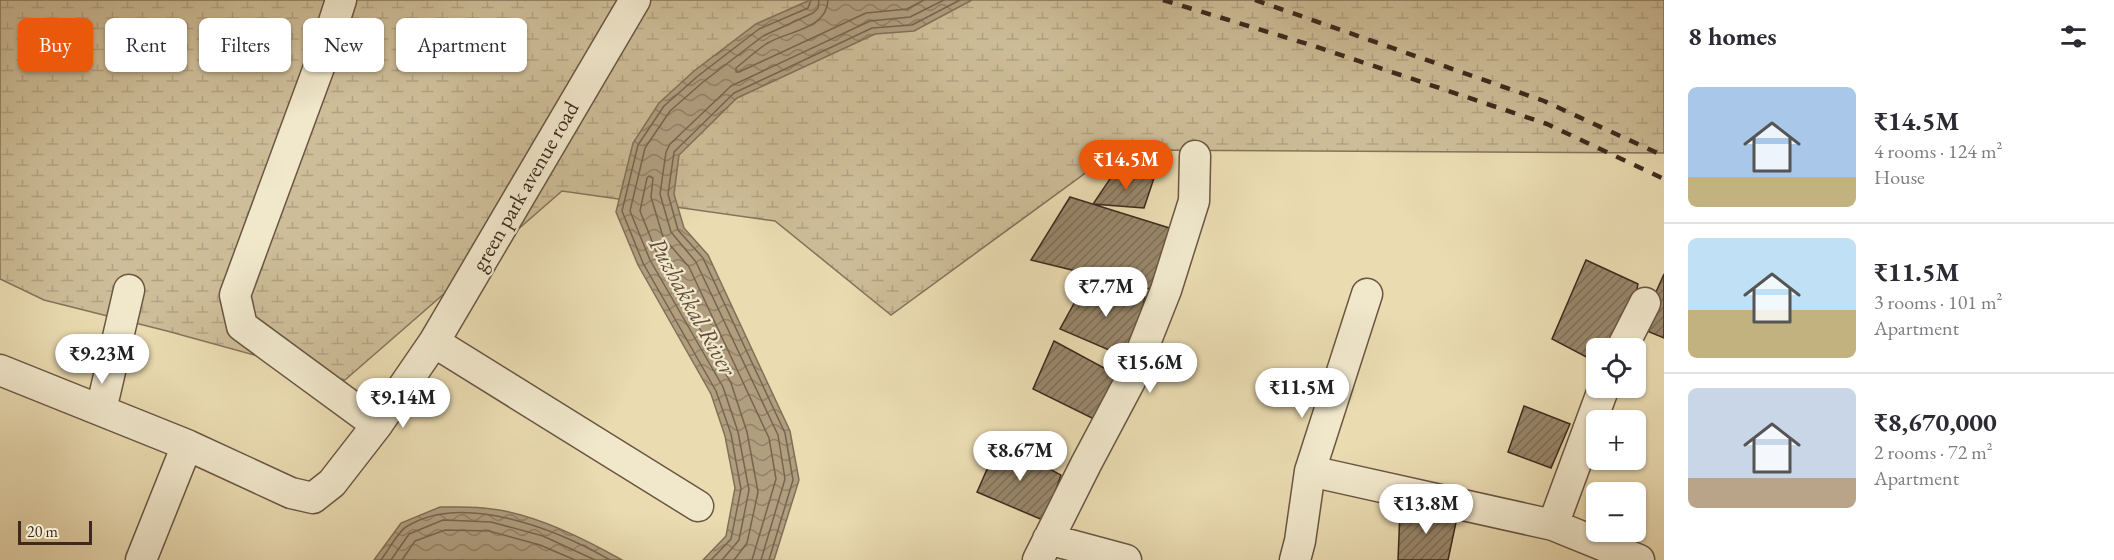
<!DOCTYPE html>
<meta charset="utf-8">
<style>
body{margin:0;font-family:"EB Garamond",serif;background:#f2f2f3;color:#2b2b33;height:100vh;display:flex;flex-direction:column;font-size:22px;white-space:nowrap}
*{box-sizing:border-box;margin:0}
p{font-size:20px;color:#7c7c81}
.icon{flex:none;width:33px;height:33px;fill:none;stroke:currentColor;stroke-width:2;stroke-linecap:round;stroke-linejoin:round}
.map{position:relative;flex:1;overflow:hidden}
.sheet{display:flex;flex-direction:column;background:#fff;width:450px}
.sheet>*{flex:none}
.banner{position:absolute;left:18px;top:18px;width:570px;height:54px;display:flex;gap:12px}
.controls{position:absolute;left:1586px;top:338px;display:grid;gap:12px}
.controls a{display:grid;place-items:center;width:60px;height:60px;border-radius:9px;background:#fff;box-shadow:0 2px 4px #0004;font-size:30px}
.scale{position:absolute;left:18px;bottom:15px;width:74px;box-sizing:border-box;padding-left:6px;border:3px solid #3f291e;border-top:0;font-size:16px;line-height:21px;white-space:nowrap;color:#3f291e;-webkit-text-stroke:4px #f1e8cc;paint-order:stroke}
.price{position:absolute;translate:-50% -51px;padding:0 14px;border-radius:21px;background:#fff;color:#222;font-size:20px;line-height:39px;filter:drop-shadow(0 2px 3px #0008)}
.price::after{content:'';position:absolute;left:50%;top:36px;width:18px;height:14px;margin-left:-9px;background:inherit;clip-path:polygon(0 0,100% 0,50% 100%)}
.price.active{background:#ea580c;color:#fff}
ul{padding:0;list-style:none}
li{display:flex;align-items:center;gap:18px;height:150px;padding:0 24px}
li+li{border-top:2px solid #e1e1e2}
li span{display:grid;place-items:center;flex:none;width:168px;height:120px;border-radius:9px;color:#555}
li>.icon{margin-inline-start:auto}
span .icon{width:72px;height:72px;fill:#fffc;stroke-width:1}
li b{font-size:26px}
h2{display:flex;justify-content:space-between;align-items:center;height:72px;padding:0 24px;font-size:26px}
.tag{padding:0 21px;border-radius:9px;background:#fff;box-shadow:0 2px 4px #0004;font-size:21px;line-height:54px}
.tag.active{background:#ea580c;color:#fff}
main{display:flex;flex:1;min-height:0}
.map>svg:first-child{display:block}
</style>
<main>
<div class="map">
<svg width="1664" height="560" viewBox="0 0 1664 560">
<defs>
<pattern id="wetland-marsh" width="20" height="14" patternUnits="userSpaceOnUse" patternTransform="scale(1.5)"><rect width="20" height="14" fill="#cdbd98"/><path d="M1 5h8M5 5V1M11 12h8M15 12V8" fill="none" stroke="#b1a283"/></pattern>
<pattern id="water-waves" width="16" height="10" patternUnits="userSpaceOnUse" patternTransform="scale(1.5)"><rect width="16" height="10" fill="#b09e7f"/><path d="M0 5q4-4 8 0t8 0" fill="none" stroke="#918167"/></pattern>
<pattern id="building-hatch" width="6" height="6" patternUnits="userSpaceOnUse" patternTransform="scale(1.5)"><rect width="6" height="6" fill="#98866a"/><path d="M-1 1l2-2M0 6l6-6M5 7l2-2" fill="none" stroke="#7d6e57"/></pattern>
</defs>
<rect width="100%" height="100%" fill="#eadbb1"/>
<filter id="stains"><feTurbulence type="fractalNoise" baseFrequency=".00333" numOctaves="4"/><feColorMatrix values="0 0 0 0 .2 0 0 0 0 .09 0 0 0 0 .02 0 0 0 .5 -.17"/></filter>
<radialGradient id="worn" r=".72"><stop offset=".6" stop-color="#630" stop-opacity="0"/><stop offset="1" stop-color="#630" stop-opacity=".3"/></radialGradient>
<path fill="url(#wetland-marsh)" stroke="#86735b" stroke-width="1.5" d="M 0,0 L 1664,0 L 1664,153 L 1117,150 L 891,315 L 775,221 L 562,191 L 345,380 L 167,331 L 44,300 L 0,279 Z"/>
<path fill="url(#water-waves)" stroke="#836f58" stroke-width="1.5" d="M 810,0 L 972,0 L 914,31 L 875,34 L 737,98 L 679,155 L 674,194 L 684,228 L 708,255 L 790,431 L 799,480 L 774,560 L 703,560 L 726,536 L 735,488 L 725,436 L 711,394 L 638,265 L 616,212 L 633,143 L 659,103 L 694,71 L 756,24 Z
M 440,507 C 457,507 475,506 492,509 C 535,514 585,539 622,560 L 374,560 L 401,523 Z"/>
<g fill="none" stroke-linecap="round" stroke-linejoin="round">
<path stroke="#78644e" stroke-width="1.5" d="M 828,0 C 827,30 786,31 766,44 C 756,51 746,60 736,68 L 736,72 L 739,72 L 866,13 L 907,9 L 924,0
M 381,560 C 387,552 398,532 406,527 C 462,491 558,530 610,560
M 391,560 L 409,534 L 443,520 L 491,522 L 543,536 L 595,560
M 402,560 L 415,541 L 445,530 L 489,531 L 540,545 L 575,560
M 711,560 L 731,539 L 741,489 L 731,434 L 716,391 L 643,263 L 622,211 L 638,145 L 664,106 L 698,76 L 759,29 L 808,8 L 811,0
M 722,560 L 739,540 L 749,490 L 738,432 L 723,387 L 650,260 L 630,211 L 645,148 L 670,111 L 703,82 L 763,36 L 813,13 L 818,8 L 819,0
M 734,560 L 747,543 L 758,492 L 747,432 L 731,383 L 658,256 L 640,211 L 647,178 L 649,176 L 653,178 L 651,197 L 663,237 L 689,267 L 769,438 L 776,479 L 752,560
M 761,560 L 785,479 L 778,435 L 696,262 L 671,232 L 660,194 L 666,152 L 670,144 L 731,86 L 870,21 L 910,17 L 944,0
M 769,560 L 793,480 L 785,433 L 703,258 L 678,230 L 668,194 L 674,152 L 734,93 L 872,28 L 912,25 L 960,0"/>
</g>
<path fill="url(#building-hatch)" stroke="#3f291e" stroke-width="1.5" d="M 1116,170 L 1154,178 L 1144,208 L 1093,204 Z
M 1070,197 L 1176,230 L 1154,290 L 1031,260 Z
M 1586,260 L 1638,284 L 1625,348 L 1596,348 L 1596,362 L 1552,339 Z
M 1664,274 L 1664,338 L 1640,328 Z
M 1087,280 L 1145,297 L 1130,359 L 1060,329 Z
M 1054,341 L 1119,376 L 1098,421 L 1033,389 Z
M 1524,406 L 1570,424 L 1551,468 L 1508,452 Z
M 999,442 L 1061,475 L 1045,521 L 977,492 Z
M 1400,511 L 1458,513 L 1448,560 L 1398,560 Z"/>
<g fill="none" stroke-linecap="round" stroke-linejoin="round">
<defs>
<path id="minor" d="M 341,0 L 322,59 L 235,295 L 242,326 L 377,425
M 434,342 L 635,0
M 1622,348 L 1645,303
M 0,370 L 187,445
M 1604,387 L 1553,525 L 1639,560
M 101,410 L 129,290
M 1310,471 L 1553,525
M 1048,539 L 1126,560
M 141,560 L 187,445 L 291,493 L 313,498 L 332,483 L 377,425 L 434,342 L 698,506
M 1038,560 L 1086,464 L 1130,381 L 1166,290 L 1194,201 L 1195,156
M 1295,560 L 1300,541 L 1310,471 L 1367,294"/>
</defs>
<use href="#minor" stroke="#6a5643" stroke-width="33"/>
<use href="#minor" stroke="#f1e8cc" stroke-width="30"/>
<path stroke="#3f291e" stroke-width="4.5" stroke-dasharray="10 10" stroke-linecap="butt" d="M 1163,0 L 1314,46 L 1547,124 L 1664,179
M 1255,0 L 1544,101 L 1664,156"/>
</g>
<g text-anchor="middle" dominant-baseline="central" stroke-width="4.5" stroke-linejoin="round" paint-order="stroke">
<g font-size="22" fill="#3f291e" stroke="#f1e8cc">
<text transform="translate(525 186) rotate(-60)">green park avenue road</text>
</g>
<g font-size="24" font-style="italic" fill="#614c3b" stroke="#f1e8cc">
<text transform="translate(693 306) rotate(61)">Puzhakkal River</text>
</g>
</g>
<rect width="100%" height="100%" filter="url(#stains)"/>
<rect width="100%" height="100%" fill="url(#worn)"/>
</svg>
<div class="controls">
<a><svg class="icon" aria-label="locate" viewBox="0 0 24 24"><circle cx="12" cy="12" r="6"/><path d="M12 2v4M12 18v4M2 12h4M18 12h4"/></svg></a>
<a>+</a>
<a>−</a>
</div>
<div class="scale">20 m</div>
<b class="price active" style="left:1126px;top:191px">₹14.5M</b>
<b class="price" style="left:1106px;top:318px">₹7.7M</b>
<b class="price" style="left:102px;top:385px">₹9.23M</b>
<b class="price" style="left:1150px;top:394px">₹15.6M</b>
<b class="price" style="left:1302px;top:419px">₹11.5M</b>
<b class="price" style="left:403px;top:429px">₹9.14M</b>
<b class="price" style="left:1020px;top:482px">₹8.67M</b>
<b class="price" style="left:1426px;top:535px">₹13.8M</b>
<div class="banner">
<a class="tag active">Buy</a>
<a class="tag">Rent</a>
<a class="tag">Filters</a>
<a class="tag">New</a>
<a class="tag">Apartment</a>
</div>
</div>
<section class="sheet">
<h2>8 homes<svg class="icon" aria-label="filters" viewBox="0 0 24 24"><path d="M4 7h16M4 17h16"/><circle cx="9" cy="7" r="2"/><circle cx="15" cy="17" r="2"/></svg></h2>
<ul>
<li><span style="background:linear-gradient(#a9c7e8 75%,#c2b280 0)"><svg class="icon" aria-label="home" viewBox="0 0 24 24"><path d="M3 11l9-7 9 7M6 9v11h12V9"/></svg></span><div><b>₹14.5M</b><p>4 rooms · 124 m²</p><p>House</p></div></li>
<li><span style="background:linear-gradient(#bfe0f5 60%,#c2b280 0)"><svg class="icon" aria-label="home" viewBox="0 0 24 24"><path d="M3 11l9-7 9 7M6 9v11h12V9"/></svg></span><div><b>₹11.5M</b><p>3 rooms · 101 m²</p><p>Apartment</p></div></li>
<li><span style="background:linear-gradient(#c9d6e8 75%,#b9a48a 0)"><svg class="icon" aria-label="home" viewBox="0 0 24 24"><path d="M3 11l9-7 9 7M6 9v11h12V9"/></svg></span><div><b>₹8,670,000</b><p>2 rooms · 72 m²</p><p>Apartment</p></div></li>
</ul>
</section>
</main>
